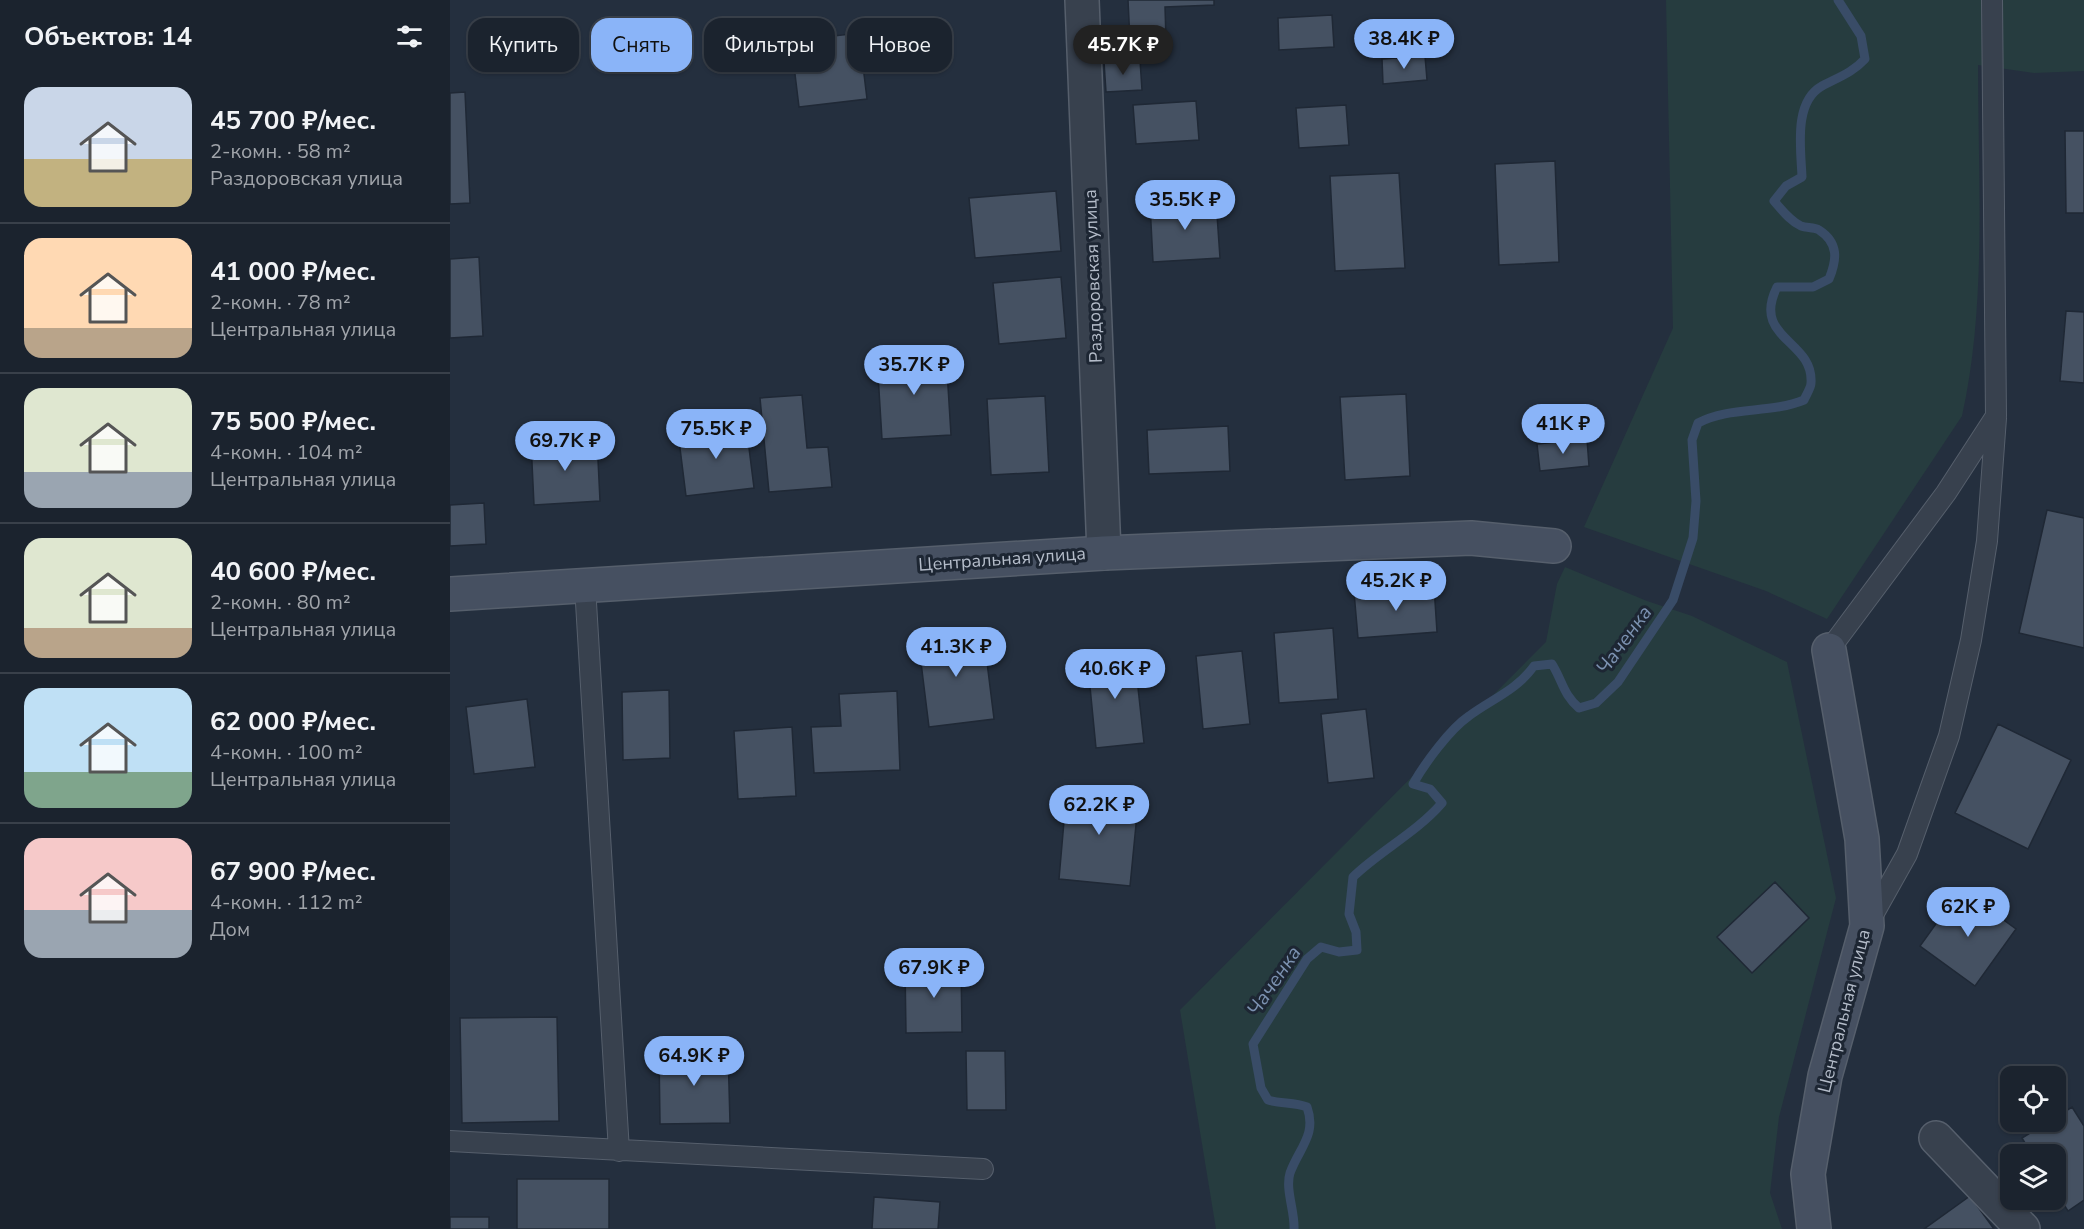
<!DOCTYPE html>
<html lang="ru">
<meta charset="utf-8">
<style>
body{margin:0;font-family:"Nunito Sans",sans-serif;background:#282f3a;color:#f1f3f6;height:100vh;display:flex;flex-direction:column;font-size:22px;white-space:nowrap}
*{box-sizing:border-box;margin:0}
p{font-size:20px;color:#a0a4aa}
.icon{flex:none;width:33px;height:33px;fill:none;stroke:currentColor;stroke-width:2;stroke-linecap:round;stroke-linejoin:round}
.map{position:relative;flex:1;overflow:hidden}
.panel{display:flex;flex-direction:column;background:#1b232e;width:450px}
.panel>*{flex:none}
.top-card{position:absolute;left:18px;top:18px;width:570px;height:54px;display:flex;gap:12px}
.fabs{position:absolute;left:1550px;top:1066px;display:grid;gap:12px}
.fabs a{display:grid;place-items:center;width:66px;height:66px;border-radius:12px;background:#1b232e;box-shadow:0 2px 4px #0004,0 0 0 2px #39404a;font-size:30px}
.price{position:absolute;translate:-50% -51px;padding:0 14px;border-radius:21px;background:#8ab4f8;color:#111;font-size:20px;line-height:39px;filter:drop-shadow(0 2px 3px #0008)}
.price::after{content:'';position:absolute;left:50%;top:36px;width:18px;height:14px;margin-left:-9px;background:inherit;clip-path:polygon(0 0,100% 0,50% 100%)}
.price.on{background:#222;color:#fff}
ul{padding:0;list-style:none}
li{display:flex;align-items:center;gap:18px;height:150px;padding:0 24px}
li+li{border-top:2px solid #39404a}
li span{display:grid;place-items:center;flex:none;width:168px;height:120px;border-radius:18px;color:#555}
li>.icon{margin-inline-start:auto}
span .icon{width:72px;height:72px;fill:#fffc;stroke-width:1}
li b{font-size:26px}
h2{display:flex;justify-content:space-between;align-items:center;height:72px;padding:0 24px;font-size:26px}
.chip{padding:0 21px;border-radius:18px;background:#1b232e;box-shadow:0 2px 4px #0004,0 0 0 2px #39404a;font-size:21px;line-height:54px}
.chip.on{background:#8ab4f8;color:#111}
main{display:flex;flex:1;min-height:0}
.map>svg:first-child{display:block}
</style>
<main>
<section class="panel">
<h2>Объектов: 14<svg class="icon" aria-label="filters" viewBox="0 0 24 24"><path d="M4 7h16M4 17h16"/><circle cx="9" cy="7" r="2"/><circle cx="15" cy="17" r="2"/></svg></h2>
<ul>
<li><span style="background:linear-gradient(#c9d6e8 60%,#c2b280 0)"><svg class="icon" aria-label="home" viewBox="0 0 24 24"><path d="M3 11l9-7 9 7M6 9v11h12V9"/></svg></span><div><b>45 700 ₽/мес.</b><p>2-комн. · 58 m²</p><p>Раздоровская улица</p></div></li>
<li><span style="background:linear-gradient(#ffd9b3 75%,#b9a48a 0)"><svg class="icon" aria-label="home" viewBox="0 0 24 24"><path d="M3 11l9-7 9 7M6 9v11h12V9"/></svg></span><div><b>41 000 ₽/мес.</b><p>2-комн. · 78 m²</p><p>Центральная улица</p></div></li>
<li><span style="background:linear-gradient(#dfe7d0 70%,#9aa5b1 0)"><svg class="icon" aria-label="home" viewBox="0 0 24 24"><path d="M3 11l9-7 9 7M6 9v11h12V9"/></svg></span><div><b>75 500 ₽/мес.</b><p>4-комн. · 104 m²</p><p>Центральная улица</p></div></li>
<li><span style="background:linear-gradient(#dfe7d0 75%,#b9a48a 0)"><svg class="icon" aria-label="home" viewBox="0 0 24 24"><path d="M3 11l9-7 9 7M6 9v11h12V9"/></svg></span><div><b>40 600 ₽/мес.</b><p>2-комн. · 80 m²</p><p>Центральная улица</p></div></li>
<li><span style="background:linear-gradient(#bfe0f5 70%,#7fa58c 0)"><svg class="icon" aria-label="home" viewBox="0 0 24 24"><path d="M3 11l9-7 9 7M6 9v11h12V9"/></svg></span><div><b>62 000 ₽/мес.</b><p>4-комн. · 100 m²</p><p>Центральная улица</p></div></li>
<li><span style="background:linear-gradient(#f6c9c9 60%,#9aa5b1 0)"><svg class="icon" aria-label="home" viewBox="0 0 24 24"><path d="M3 11l9-7 9 7M6 9v11h12V9"/></svg></span><div><b>67 900 ₽/мес.</b><p>4-комн. · 112 m²</p><p>Дом</p></div></li>
</ul>
</section>
<div class="map">
<svg width="1634" height="1229" viewBox="0 0 1634 1229">
<rect width="100%" height="100%" fill="#242f3e"/>
<path fill="#263c3f" d="M 1216,0 L 1634,0 L 1634,71 L 1584,73 L 1528,65 C 1528,181 1537,303 1512,416 L 1377,619 L 1316,591 L 1134,527 L 1223,328 Z
M 1115,567 L 1197,601 L 1242,616 L 1337,662 L 1386,898 L 1329,1117 L 1320,1193 L 1332,1229 L 766,1229 L 730,1010 L 1096,642 L 1107,584 Z"/>
<g fill="none" stroke-linecap="round" stroke-linejoin="round">
<path stroke="#394c67" stroke-width="9" d="M 844,1229 C 845,1212 835,1189 840,1173 C 849,1148 867,1135 857,1107 C 844,1102 832,1104 818,1100 L 811,1088 L 803,1044 L 857,959 L 871,947 L 889,952 L 907,950 L 906,932 L 899,914 L 903,877 C 931,850 966,833 992,803 L 980,789 L 963,784 C 975,763 1000,729 1019,716 C 1042,699 1067,690 1084,666 L 1102,664 C 1113,682 1113,694 1129,708 L 1146,703 L 1168,682 L 1223,600 L 1243,538 L 1246,501 L 1242,440 L 1248,423 C 1280,406 1320,414 1354,400 C 1356,395 1361,388 1361,383 C 1364,340 1301,339 1327,287 L 1363,287 L 1379,279 C 1387,260 1389,243 1369,230 C 1364,227 1357,228 1351,226 C 1340,221 1332,210 1324,201 L 1336,186 L 1352,177 C 1351,150 1343,102 1372,86 C 1389,77 1402,73 1415,59 L 1411,36 L 1388,0"/>
</g>
<path fill="#455162" stroke="#1f2835" stroke-width="1.5" d="M 678,0 L 764,0 L 764,5 L 715,7 L 716,39 L 680,41 Z
M 882,15 L 884,47 L 829,50 L 828,18 Z
M 409,33 L 417,99 L 349,107 L 341,41 Z
M 975,56 L 977,80 L 933,84 L 932,59 Z
M 690,60 L 692,90 L 656,92 L 654,62 Z
M 15,92 L 20,203 L 0,204 L 0,93 Z
M 746,101 L 749,140 L 686,144 L 683,105 Z
M 896,105 L 899,145 L 849,148 L 846,108 Z
M 1615,131 L 1634,131 L 1634,213 L 1616,213 Z
M 1105,161 L 1109,262 L 1049,265 L 1045,164 Z
M 949,173 L 955,268 L 885,271 L 880,176 Z
M 606,191 L 611,251 L 525,258 L 519,198 Z
M 766,200 L 770,258 L 703,262 L 700,204 Z
M 29,257 L 33,336 L 0,338 L 0,259 Z
M 611,277 L 616,338 L 549,344 L 543,283 Z
M 1616,311 L 1634,312 L 1634,383 L 1610,381 Z
M 496,354 L 501,435 L 432,439 L 427,358 Z
M 956,394 L 960,476 L 895,480 L 890,397 Z
M 352,395 L 357,448 L 378,447 L 382,487 L 319,492 L 310,398 Z
M 595,396 L 599,472 L 541,475 L 537,399 Z
M 296,424 L 304,488 L 236,496 L 228,432 Z
M 778,426 L 780,471 L 699,474 L 697,430 Z
M 147,439 L 150,501 L 84,505 L 81,442 Z
M 1137,439 L 1139,466 L 1090,471 L 1087,444 Z
M 34,503 L 36,544 L 0,546 L 0,505 Z
M 1597,510 L 1634,518 L 1634,648 L 1569,633 Z
M 984,586 L 987,632 L 908,638 L 904,592 Z
M 883,628 L 888,699 L 829,703 L 824,633 Z
M 533,630 L 544,719 L 479,727 L 468,638 Z
M 684,651 L 694,743 L 646,748 L 637,656 Z
M 792,651 L 800,724 L 753,729 L 746,656 Z
M 219,690 L 220,758 L 173,760 L 172,692 Z
M 447,691 L 450,770 L 364,773 L 361,727 L 391,726 L 389,694 Z
M 77,699 L 85,767 L 24,774 L 16,707 Z
M 916,709 L 924,778 L 878,783 L 871,714 Z
M 1548,724 L 1621,760 L 1578,849 L 1505,813 Z
M 342,727 L 346,796 L 288,799 L 284,731 Z
M 617,787 L 689,794 L 680,886 L 609,879 Z
M 1325,882 L 1359,918 L 1302,973 L 1267,937 Z
M 1511,889 L 1566,929 L 1525,986 L 1470,946 Z
M 511,965 L 512,1032 L 456,1033 L 455,966 Z
M 107,1017 L 109,1121 L 12,1123 L 10,1018 Z
M 278,1050 L 280,1123 L 210,1124 L 209,1051 Z
M 516,1051 L 555,1051 L 556,1110 L 517,1110 Z
M 1622,1107 L 1634,1126 L 1634,1200 L 1618,1211 L 1605,1191 L 1605,1155 L 1582,1155 L 1572,1138 L 1598,1122 L 1605,1122 L 1605,1118 Z
M 67,1179 L 159,1179 L 159,1229 L 67,1229 Z
M 1520,1196 L 1544,1229 L 1474,1229 Z
M 424,1197 L 490,1202 L 488,1229 L 422,1229 Z
M 0,1217 L 39,1217 L 39,1229 L 0,1229 Z"/>
<g fill="none" stroke-linecap="round" stroke-linejoin="round">
<defs>
<path id="lane" d="M 135,586 L 169,1151
M 1379,650 L 1496,493 L 1546,416 L 1542,0
M 1420,920 L 1457,854 L 1499,736 L 1521,640 L 1537,541 L 1546,418
M 0,1141 L 533,1169"/>
<path id="street" d="M 632,0 L 654,553
M 1486,1138 L 1573,1229"/>
<path id="secondary" d="M 0,594 L 654,553 L 1021,538 L 1104,546
M 1364,1229 L 1358,1174 L 1375,1076 L 1417,926 L 1412,839 L 1379,650"/>
</defs>
<use href="#lane" stroke="#565f6c" stroke-width="22"/>
<use href="#street" stroke="#565f6c" stroke-width="36"/>
<use href="#secondary" stroke="#565f6c" stroke-width="36"/>
<use href="#lane" stroke="#38414e" stroke-width="20"/>
<use href="#street" stroke="#38414e" stroke-width="33"/>
<use href="#secondary" stroke="#465061" stroke-width="33"/>
</g>
<g text-anchor="middle" dominant-baseline="central" stroke-width="6" stroke-linejoin="round" paint-order="stroke">
<g font-size="18" fill="#b4bcc9" stroke="#1d2633">
<text transform="translate(643 276) rotate(-92)">Раздоровская улица</text>
<text transform="translate(552 559) rotate(-4)">Центральная улица</text>
<text transform="translate(1394 1011) rotate(-76)">Центральная улица</text>
</g>
<g font-size="20" font-style="italic" fill="#7c92b1" stroke="#1d2633">
<text transform="translate(1174 640) rotate(-54)">Чаченка</text>
<text transform="translate(824 981) rotate(-56)">Чаченка</text>
</g>
</g>
</svg>
<div class="fabs">
<a><svg class="icon" aria-label="locate" viewBox="0 0 24 24"><circle cx="12" cy="12" r="6"/><path d="M12 2v4M12 18v4M2 12h4M18 12h4"/></svg></a>
<a><svg class="icon" aria-label="layers" viewBox="0 0 24 24"><path d="M12 4l9 5-9 5-9-5zM3 14l9 5 9-5"/></svg></a>
</div>
<b class="price" style="left:954px;top:70px">38.4K ₽</b>
<b class="price on" style="left:673px;top:76px">45.7K ₽</b>
<b class="price" style="left:735px;top:231px">35.5K ₽</b>
<b class="price" style="left:464px;top:396px">35.7K ₽</b>
<b class="price" style="left:1113px;top:455px">41K ₽</b>
<b class="price" style="left:266px;top:460px">75.5K ₽</b>
<b class="price" style="left:115px;top:472px">69.7K ₽</b>
<b class="price" style="left:946px;top:612px">45.2K ₽</b>
<b class="price" style="left:506px;top:678px">41.3K ₽</b>
<b class="price" style="left:665px;top:700px">40.6K ₽</b>
<b class="price" style="left:649px;top:836px">62.2K ₽</b>
<b class="price" style="left:1518px;top:938px">62K ₽</b>
<b class="price" style="left:484px;top:999px">67.9K ₽</b>
<b class="price" style="left:244px;top:1087px">64.9K ₽</b>
<div class="top-card">
<a class="chip">Купить</a>
<a class="chip on">Снять</a>
<a class="chip">Фильтры</a>
<a class="chip">Новое</a>
</div>
</div>
</main>
